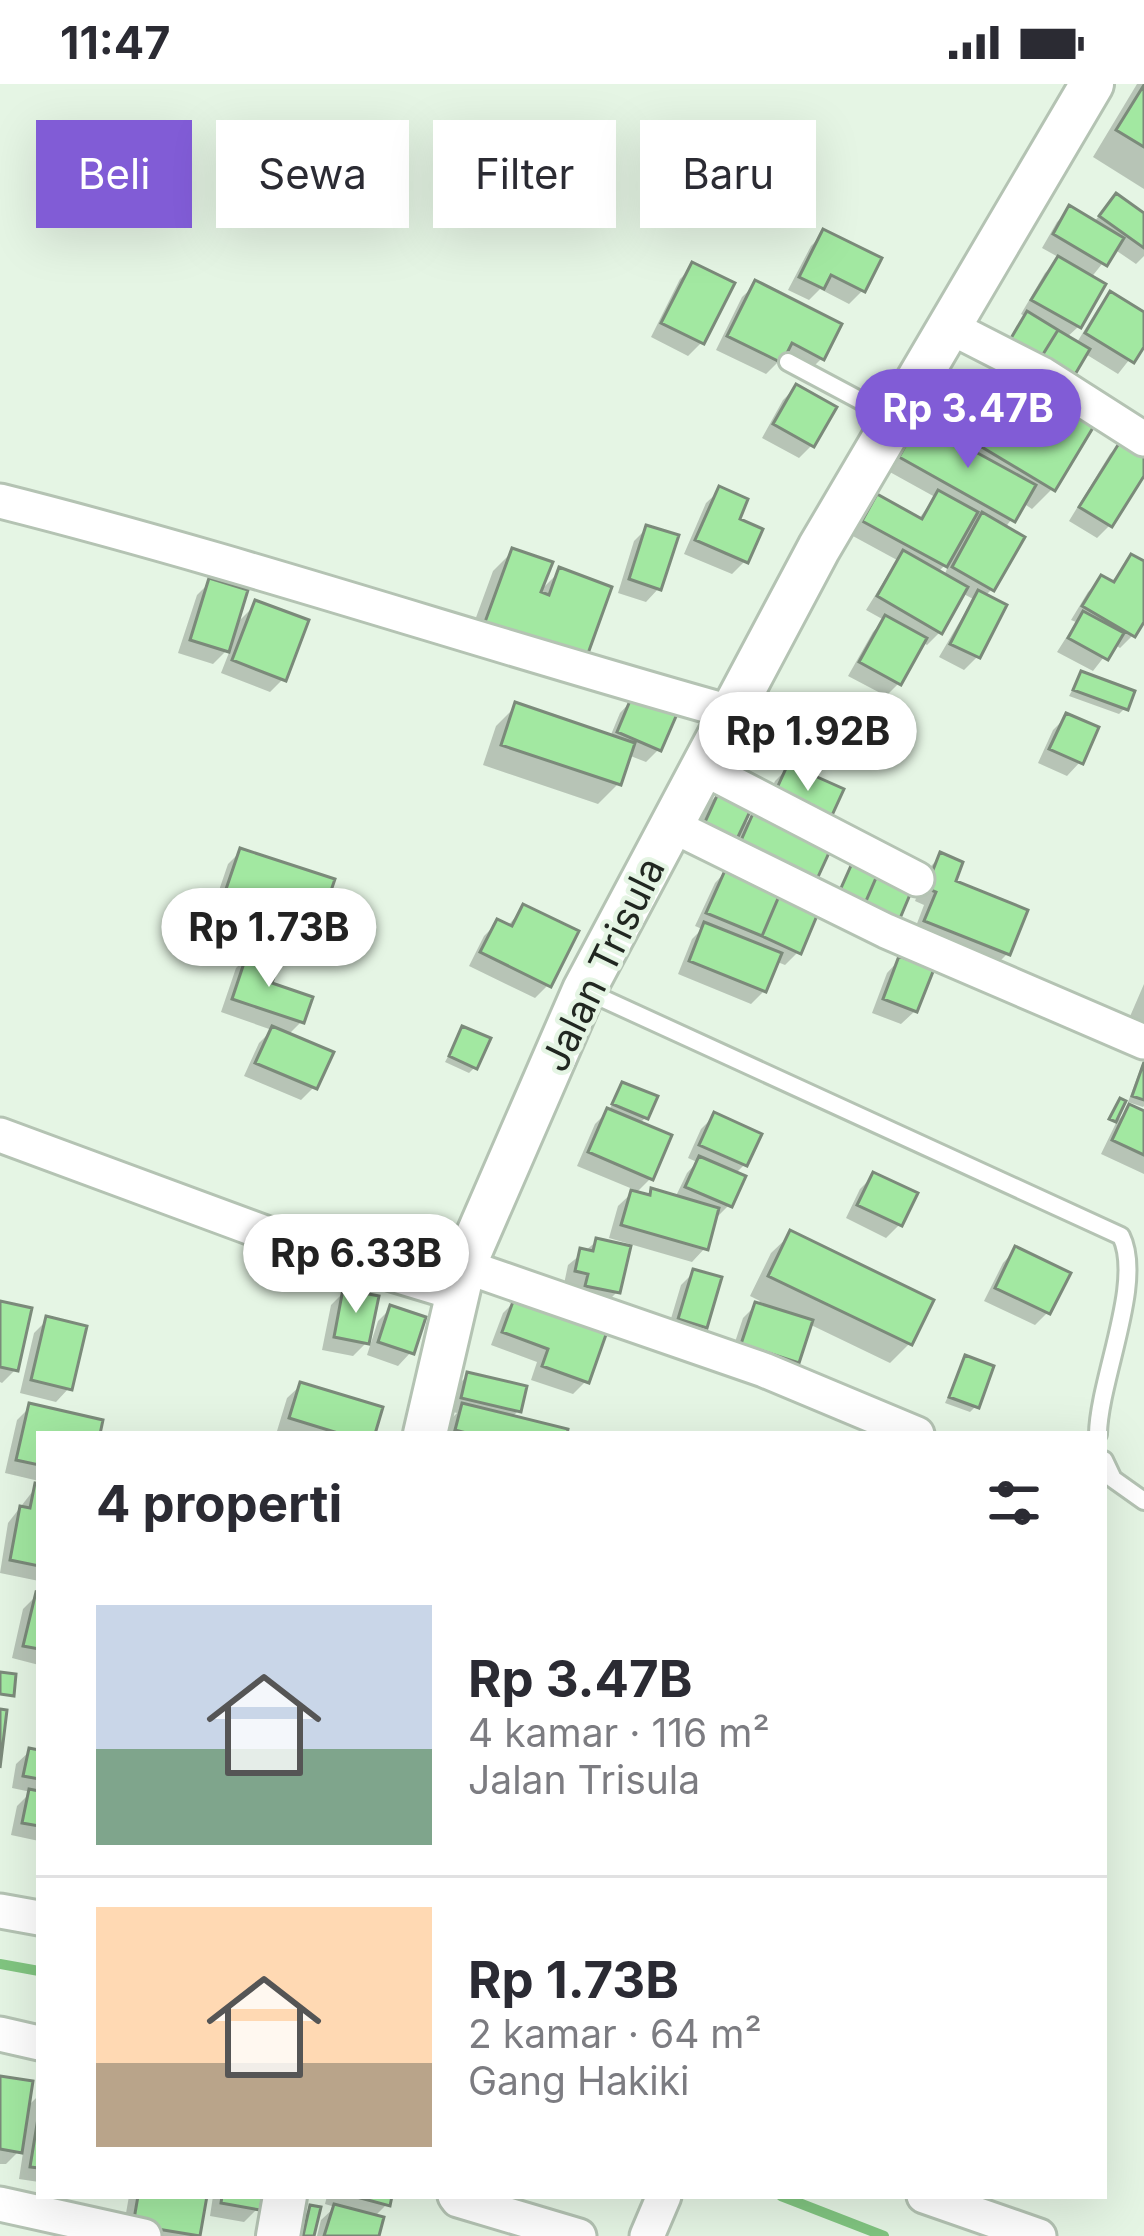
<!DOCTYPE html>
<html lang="id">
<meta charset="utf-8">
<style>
body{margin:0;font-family:Inter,sans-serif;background:#f7f7f7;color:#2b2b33;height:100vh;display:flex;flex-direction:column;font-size:45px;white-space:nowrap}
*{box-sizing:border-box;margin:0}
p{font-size:39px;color:#7c7c81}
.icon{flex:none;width:66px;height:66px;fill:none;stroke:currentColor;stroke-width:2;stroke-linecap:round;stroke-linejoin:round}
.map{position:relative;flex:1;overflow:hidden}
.side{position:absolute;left:36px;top:1347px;width:1071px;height:768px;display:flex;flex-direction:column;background:#fff;border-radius:0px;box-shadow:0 12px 48px #0002}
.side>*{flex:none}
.banner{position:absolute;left:36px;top:36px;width:1074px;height:108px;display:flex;gap:24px}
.price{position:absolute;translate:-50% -102px;padding:0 27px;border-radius:42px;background:#fff;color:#222;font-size:39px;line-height:78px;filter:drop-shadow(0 3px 6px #0008)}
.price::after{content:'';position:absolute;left:50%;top:72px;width:36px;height:27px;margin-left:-18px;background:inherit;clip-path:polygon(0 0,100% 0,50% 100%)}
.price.current{background:#815cd6;color:#fff}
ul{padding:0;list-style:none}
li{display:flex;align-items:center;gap:36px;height:300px;padding:0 60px}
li+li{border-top:3px solid #e1e1e2}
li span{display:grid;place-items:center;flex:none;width:336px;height:240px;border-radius:0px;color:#555}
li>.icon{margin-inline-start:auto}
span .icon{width:144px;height:144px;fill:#fffc;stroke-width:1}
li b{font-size:51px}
h2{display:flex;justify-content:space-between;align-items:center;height:144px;padding:0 60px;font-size:51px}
.tag{padding:0 42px;border-radius:0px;background:#fff;box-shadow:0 12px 48px #0002;font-size:42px;line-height:108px}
.tag.current{background:#815cd6;color:#fff}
.status{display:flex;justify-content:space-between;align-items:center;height:84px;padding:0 60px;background:#fff;direction:ltr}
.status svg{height:33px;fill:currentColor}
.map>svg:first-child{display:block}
</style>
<div class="status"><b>11:47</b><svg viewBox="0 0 49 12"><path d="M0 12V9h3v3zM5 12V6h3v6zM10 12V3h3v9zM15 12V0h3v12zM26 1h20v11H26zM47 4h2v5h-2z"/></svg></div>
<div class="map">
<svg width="1144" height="2152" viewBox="0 0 1144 2152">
<rect width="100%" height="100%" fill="#e5f5e4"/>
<path fill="#0003" fill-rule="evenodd" d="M 1137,0 L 1144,0 L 1144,105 L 1093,73 Z
M 1116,112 L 1144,132 L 1144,172 L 1136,180 L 1114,165 L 1090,195 L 1102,201 L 1078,243 L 1066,254 L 1076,260 L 1098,224 L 1111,211 L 1144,231 L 1144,257 L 1118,290 L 1084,269 L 1068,297 L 1052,405 L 1032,425 L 1023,419 L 1005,444 L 992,505 L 984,513 L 977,573 L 964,586 L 939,573 L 973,515 L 962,509 L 940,548 L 927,561 L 922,558 L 899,599 L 886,612 L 848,592 L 873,548 L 884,536 L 866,526 L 897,476 L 851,451 L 864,427 L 878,414 L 918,436 L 935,413 L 888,387 L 906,354 L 920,340 L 946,355 L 981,296 L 1000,278 L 996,275 L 1026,233 L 1021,230 L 1045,189 L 1060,174 L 1042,164 L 1057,138 L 1070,125 L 1093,139 ZM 951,475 L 944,492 L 937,489 Z
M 824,149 L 878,175 L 862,207 L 849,220 L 820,205 L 809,216 L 788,206 L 811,162 Z
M 693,182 L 702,258 L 688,272 L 651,253 L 680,195 Z
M 756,200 L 822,274 L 809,287 L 779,277 L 766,290 L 716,266 L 742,213 Z
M 796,303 L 812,361 L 799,374 L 762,354 L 783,316 Z
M 1123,357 L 1144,386 L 1110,441 L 1097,454 L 1069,437 L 1110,370 Z
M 720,406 L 736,436 L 745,477 L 732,490 L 684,470 L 706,419 Z
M 647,444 L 659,504 L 646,518 L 618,509 L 634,457 Z
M 513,467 L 538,509 L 560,487 L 609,504 L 467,558 L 493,487 Z
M 1131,473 L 1144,481 L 1144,531 L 1133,551 L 1120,564 L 1114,560 L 1093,587 L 1057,568 L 1076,538 L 1071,536 L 1088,508 L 1101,495 L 1110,500 Z
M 210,498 L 234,542 L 256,520 L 283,595 L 270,608 L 221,589 L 232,561 L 213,580 L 178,569 L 197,511 Z
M 1081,590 L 1125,624 L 1119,630 L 1069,612 Z
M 633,615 L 659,665 L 646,678 L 628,671 L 618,700 L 598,720 L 483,681 L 496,642 L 516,622 L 610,653 L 620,629 Z
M 1066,633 L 1080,678 L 1067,692 L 1038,679 L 1053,646 Z
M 788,684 L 840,707 L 728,774 L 739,749 L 721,767 L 692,753 L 708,720 L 721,707 L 739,746 L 756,729 L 759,731 L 775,697 Z
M 241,767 L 316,841 L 303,854 L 213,824 L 228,780 Z
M 941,772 L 952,799 L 1007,870 L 994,883 L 913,850 L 924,821 L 915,817 L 928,785 Z
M 728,785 L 798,868 L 785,881 L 775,877 L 764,907 L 751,920 L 678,890 L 692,855 L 702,845 L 695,842 L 715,799 Z
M 524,823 L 548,901 L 535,914 L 469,882 L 484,852 L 498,838 L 507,843 Z
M 249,871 L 268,901 L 301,938 L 287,952 L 314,1003 L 301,1016 L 244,992 L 259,959 L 272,946 L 221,928 L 236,884 Z
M 900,875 L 915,927 L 901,940 L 872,929 L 887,889 Z
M 1144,900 L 1144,951 L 1125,944 Z
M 463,945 L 475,983 L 469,989 L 445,978 Z
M 1144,975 L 1144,1022 L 1143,1023 L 1128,1018 Z
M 623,1001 L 646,1033 L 639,1040 L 651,1094 L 635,1110 L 646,1113 L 652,1108 L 675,1114 L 687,1089 L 697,1078 L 688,1074 L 701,1045 L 714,1032 L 744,1081 L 735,1090 L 729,1121 L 716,1134 L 705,1164 L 692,1178 L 609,1154 L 618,1122 L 635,1106 L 577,1082 L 595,1040 L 609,1026 Z
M 1130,1024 L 1144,1030 L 1144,1090 L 1101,1070 L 1117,1037 Z
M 873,1092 L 899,1141 L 886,1154 L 846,1134 L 860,1105 Z
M 791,1150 L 910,1259 L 890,1279 L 809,1240 L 796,1278 L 783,1291 L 730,1273 L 743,1234 L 760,1217 L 750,1212 L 771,1169 Z
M 597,1157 L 617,1208 L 604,1221 L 574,1215 L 577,1203 L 564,1200 L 568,1181 Z
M 1016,1165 L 1048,1228 L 1035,1241 L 984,1217 L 1003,1179 Z
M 694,1188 L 704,1242 L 691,1255 L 667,1248 L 681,1201 Z
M 344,1208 L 366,1259 L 353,1272 L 322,1266 L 331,1221 Z
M 516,1216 L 586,1297 L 573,1310 L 531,1296 L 537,1278 L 491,1261 L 503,1229 Z
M 0,1220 L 15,1286 L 2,1299 L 0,1298 Z
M 391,1224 L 411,1268 L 398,1282 L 367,1271 L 378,1237 Z
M 47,1236 L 69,1304 L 56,1318 L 20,1309 L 34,1249 Z
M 965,1275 L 976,1322 L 970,1328 L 945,1319 Z
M 468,1291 L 518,1327 L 511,1334 L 564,1350 L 446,1350 L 450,1336 L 457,1329 L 449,1327 L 455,1304 Z
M 301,1301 L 372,1350 L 277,1347 L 287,1314 Z
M 30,1323 L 96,1350 L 39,1350 L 39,1397 L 5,1389 L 17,1336 Z
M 36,1403 L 39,1403 L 39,1497 L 0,1489 L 8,1439 Z
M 37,1511 L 39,1512 L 39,1581 L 12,1574 L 23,1525 Z
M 39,1644 L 39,1757 L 11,1751 L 17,1722 L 31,1708 L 12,1704 L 16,1680 L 30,1667 L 36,1668 Z
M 0,1995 L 25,2025 L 39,2011 L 39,2098 L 19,2095 L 24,2062 L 6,2080 L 0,2080 Z
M 129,2112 L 204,2112 L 196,2152 L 122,2152 Z
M 213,2112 L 260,2112 L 257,2125 L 244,2138 L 210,2132 Z
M 327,2112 L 389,2112 L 387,2120 L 373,2134 L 376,2152 L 317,2152 L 321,2136 L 335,2123 L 325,2120 Z
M 311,2124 L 311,2152 L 300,2152 L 305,2130 Z"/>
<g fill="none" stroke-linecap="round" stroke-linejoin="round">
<path stroke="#81c580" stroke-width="10" d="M 0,1880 L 39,1887
M 781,2112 L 884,2152"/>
</g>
<path fill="#a2e8a1" stroke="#7b8a7a" stroke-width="3" d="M 1144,1 L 1144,63 L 1116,46 Z
M 1116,109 L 1144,129 L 1144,164 L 1099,132 Z
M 1069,121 L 1124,154 L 1107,182 L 1053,150 Z
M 823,145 L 882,174 L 865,208 L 831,191 L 824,205 L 799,193 Z
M 1058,172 L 1106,200 L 1081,244 L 1031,216 Z
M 692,178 L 735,199 L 704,260 L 661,239 Z
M 755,196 L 842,240 L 824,276 L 792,259 L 782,279 L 727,252 Z
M 1110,207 L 1144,228 L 1144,263 L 1134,279 L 1085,249 Z
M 1027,227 L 1058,246 L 1037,280 L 1007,261 Z
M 1058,246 L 1090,265 L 1070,299 L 1037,280 Z
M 1001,273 L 1100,332 L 1055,407 L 955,347 Z
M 796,300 L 837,323 L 814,363 L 773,340 Z
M 919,337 L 1036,401 L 1015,438 L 899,373 Z
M 1123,353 L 1144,367 L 1144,392 L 1112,443 L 1079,423 Z
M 719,402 L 748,415 L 740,435 L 763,445 L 748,479 L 695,456 Z
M 938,406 L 978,428 L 947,483 L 862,437 L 877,410 L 922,435 Z
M 982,428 L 1025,453 L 994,507 L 952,483 Z
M 646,441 L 679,451 L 661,506 L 629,495 Z
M 512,464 L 553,478 L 541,508 L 549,511 L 559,483 L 612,503 L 586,575 L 485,538 Z
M 903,466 L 968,503 L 942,550 L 877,512 Z
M 1131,470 L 1144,477 L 1144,538 L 1135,553 L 1082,522 L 1101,491 L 1114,498 Z
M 209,494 L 248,506 L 229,568 L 190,556 Z
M 978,506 L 1007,521 L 980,574 L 950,560 Z
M 255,516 L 309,536 L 286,597 L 232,576 Z
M 1083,527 L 1124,549 L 1108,576 L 1068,554 Z
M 885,531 L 927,554 L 901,601 L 859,578 Z
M 1081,587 L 1135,607 L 1128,626 L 1073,606 Z
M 632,612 L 677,630 L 661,667 L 617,648 Z
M 515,618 L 635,659 L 621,701 L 501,661 Z
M 1066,629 L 1099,643 L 1083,680 L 1049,665 Z
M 788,680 L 844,705 L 828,740 L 772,715 Z
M 721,703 L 754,719 L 737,755 L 704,740 Z
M 755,725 L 833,760 L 817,795 L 739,761 Z
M 240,764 L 335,795 L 319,842 L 224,811 Z
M 940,768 L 963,778 L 956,797 L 1028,826 L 1010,871 L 924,837 L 936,808 L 926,804 Z
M 854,775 L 879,787 L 863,824 L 837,813 Z
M 727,782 L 782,805 L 762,852 L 706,829 Z
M 879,787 L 914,801 L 898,839 L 863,824 Z
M 782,805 L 821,822 L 801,870 L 762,852 Z
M 523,820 L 579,847 L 551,903 L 480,868 L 497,835 L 512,842 Z
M 704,838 L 782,869 L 766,908 L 689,877 Z
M 248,867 L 279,878 L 272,899 L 313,913 L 304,939 L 232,915 Z
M 899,872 L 934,885 L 917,928 L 883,915 Z
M 272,942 L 334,968 L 317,1005 L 255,979 Z
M 462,942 L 491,954 L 477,985 L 449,972 Z
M 1144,978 L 1144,1016 L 1132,1012 Z
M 622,998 L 658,1012 L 648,1035 L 612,1020 Z
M 1120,1014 L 1126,1017 L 1116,1038 L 1109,1035 Z
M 1129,1020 L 1144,1027 L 1144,1071 L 1112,1056 Z
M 607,1024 L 672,1051 L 653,1096 L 588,1068 Z
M 714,1028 L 762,1050 L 747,1082 L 699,1061 Z
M 699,1072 L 746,1092 L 732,1123 L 685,1103 Z
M 873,1088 L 918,1109 L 902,1142 L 857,1121 Z
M 651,1104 L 719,1124 L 708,1166 L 621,1141 L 631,1106 L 650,1111 Z
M 790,1146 L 934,1216 L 912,1261 L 768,1192 Z
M 596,1154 L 631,1162 L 620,1209 L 585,1202 L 588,1190 L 575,1187 L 580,1164 L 593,1167 Z
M 1015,1162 L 1071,1189 L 1050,1230 L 995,1204 Z
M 693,1185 L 722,1193 L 707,1244 L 678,1235 Z
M 343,1205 L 379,1212 L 369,1260 L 334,1253 Z
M 515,1212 L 608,1245 L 589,1299 L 542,1282 L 548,1265 L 502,1248 Z
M 0,1217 L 32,1224 L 18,1287 L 0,1283 Z
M 755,1218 L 813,1236 L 799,1279 L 741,1260 Z
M 390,1221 L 426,1233 L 414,1270 L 378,1258 Z
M 46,1232 L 87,1242 L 72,1306 L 31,1296 Z
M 965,1271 L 994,1282 L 979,1324 L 949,1313 Z
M 467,1288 L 527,1302 L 521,1328 L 461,1314 Z
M 300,1298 L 383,1323 L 375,1350 L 341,1350 L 289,1334 Z
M 29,1319 L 103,1336 L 100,1350 L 39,1350 L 39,1381 L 16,1376 Z
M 462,1319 L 568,1345 L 567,1350 L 470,1350 L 455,1346 Z
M 35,1399 L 39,1400 L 39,1482 L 10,1476 L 20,1422 L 30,1424 Z
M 36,1508 L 39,1509 L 39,1565 L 23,1562 Z
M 0,1588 L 16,1590 L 14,1612 L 0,1610 Z
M 0,1625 L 7,1626 L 0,1684 Z
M 29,1664 L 39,1666 L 39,1695 L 23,1692 Z
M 29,1705 L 39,1707 L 39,1742 L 22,1739 Z
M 0,1992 L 33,1997 L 22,2069 L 0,2065 Z
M 39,2028 L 39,2084 L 30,2083 Z
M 138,2112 L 207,2112 L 200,2152 L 133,2141 Z
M 222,2112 L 263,2112 L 260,2126 L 221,2119 Z
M 353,2112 L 392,2112 L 390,2122 Z
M 334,2120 L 384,2133 L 379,2152 L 324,2152 Z
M 310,2121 L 321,2123 L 314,2152 L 303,2152 Z"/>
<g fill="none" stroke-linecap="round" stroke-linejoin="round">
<defs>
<path id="service" d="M 788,278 L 895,335
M 584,906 L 1121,1152 C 1144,1198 1099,1295 1098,1350
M 1104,1376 L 1113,1395 L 1144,1417"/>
<path id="minor" d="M 950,243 L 1042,290 L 1144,355
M 0,417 C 246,479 486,560 730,628
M 701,683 L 917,795
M 671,741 L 886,847 L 1144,958
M 0,1051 L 306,1164 L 455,1209
M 464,1182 L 764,1286 L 917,1350
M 0,1827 L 39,1834
M 0,1950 L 39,1959
M 455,2112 L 458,2116 L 579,2152
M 924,2112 L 1039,2152
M 0,2120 L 144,2152
M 647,2152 L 664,2112"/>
<path id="tertiary" d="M 425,1350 L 464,1182 L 584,906 L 819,464 L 1092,0
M 278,2152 L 285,2112"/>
</defs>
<use href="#service" stroke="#b4c3b3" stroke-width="22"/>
<use href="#minor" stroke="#b4c3b3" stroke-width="39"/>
<use href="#tertiary" stroke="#b4c3b3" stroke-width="48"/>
<use href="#service" stroke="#fff" stroke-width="16"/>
<use href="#minor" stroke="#fff" stroke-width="33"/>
<use href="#tertiary" stroke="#fff" stroke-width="42"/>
</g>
<g text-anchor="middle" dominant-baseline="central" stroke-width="9" stroke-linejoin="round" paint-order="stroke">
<g font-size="39" fill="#212721" stroke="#e5f5e4">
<text transform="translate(602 880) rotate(-64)">Jalan Trisula</text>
</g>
</g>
</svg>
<b class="price current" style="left:968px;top:387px">Rp 3.47B</b>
<b class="price" style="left:808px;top:710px">Rp 1.92B</b>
<b class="price" style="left:269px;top:906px">Rp 1.73B</b>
<b class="price" style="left:356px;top:1232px">Rp 6.33B</b>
<div class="banner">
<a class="tag current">Beli</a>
<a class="tag">Sewa</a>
<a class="tag">Filter</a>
<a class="tag">Baru</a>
</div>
<section class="side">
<h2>4 properti<svg class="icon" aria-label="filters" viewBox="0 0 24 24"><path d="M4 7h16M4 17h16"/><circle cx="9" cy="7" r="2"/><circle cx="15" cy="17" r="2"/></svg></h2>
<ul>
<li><span style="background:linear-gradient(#c9d6e8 60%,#7fa58c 0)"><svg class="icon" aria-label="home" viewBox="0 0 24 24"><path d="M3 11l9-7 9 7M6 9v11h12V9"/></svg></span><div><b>Rp 3.47B</b><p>4 kamar · 116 m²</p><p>Jalan Trisula</p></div></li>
<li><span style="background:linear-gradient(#ffd9b3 65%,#b9a48a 0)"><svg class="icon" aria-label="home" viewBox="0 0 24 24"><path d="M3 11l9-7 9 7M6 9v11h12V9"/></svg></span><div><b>Rp 1.73B</b><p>2 kamar · 64 m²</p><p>Gang Hakiki</p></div></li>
</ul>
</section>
</div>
